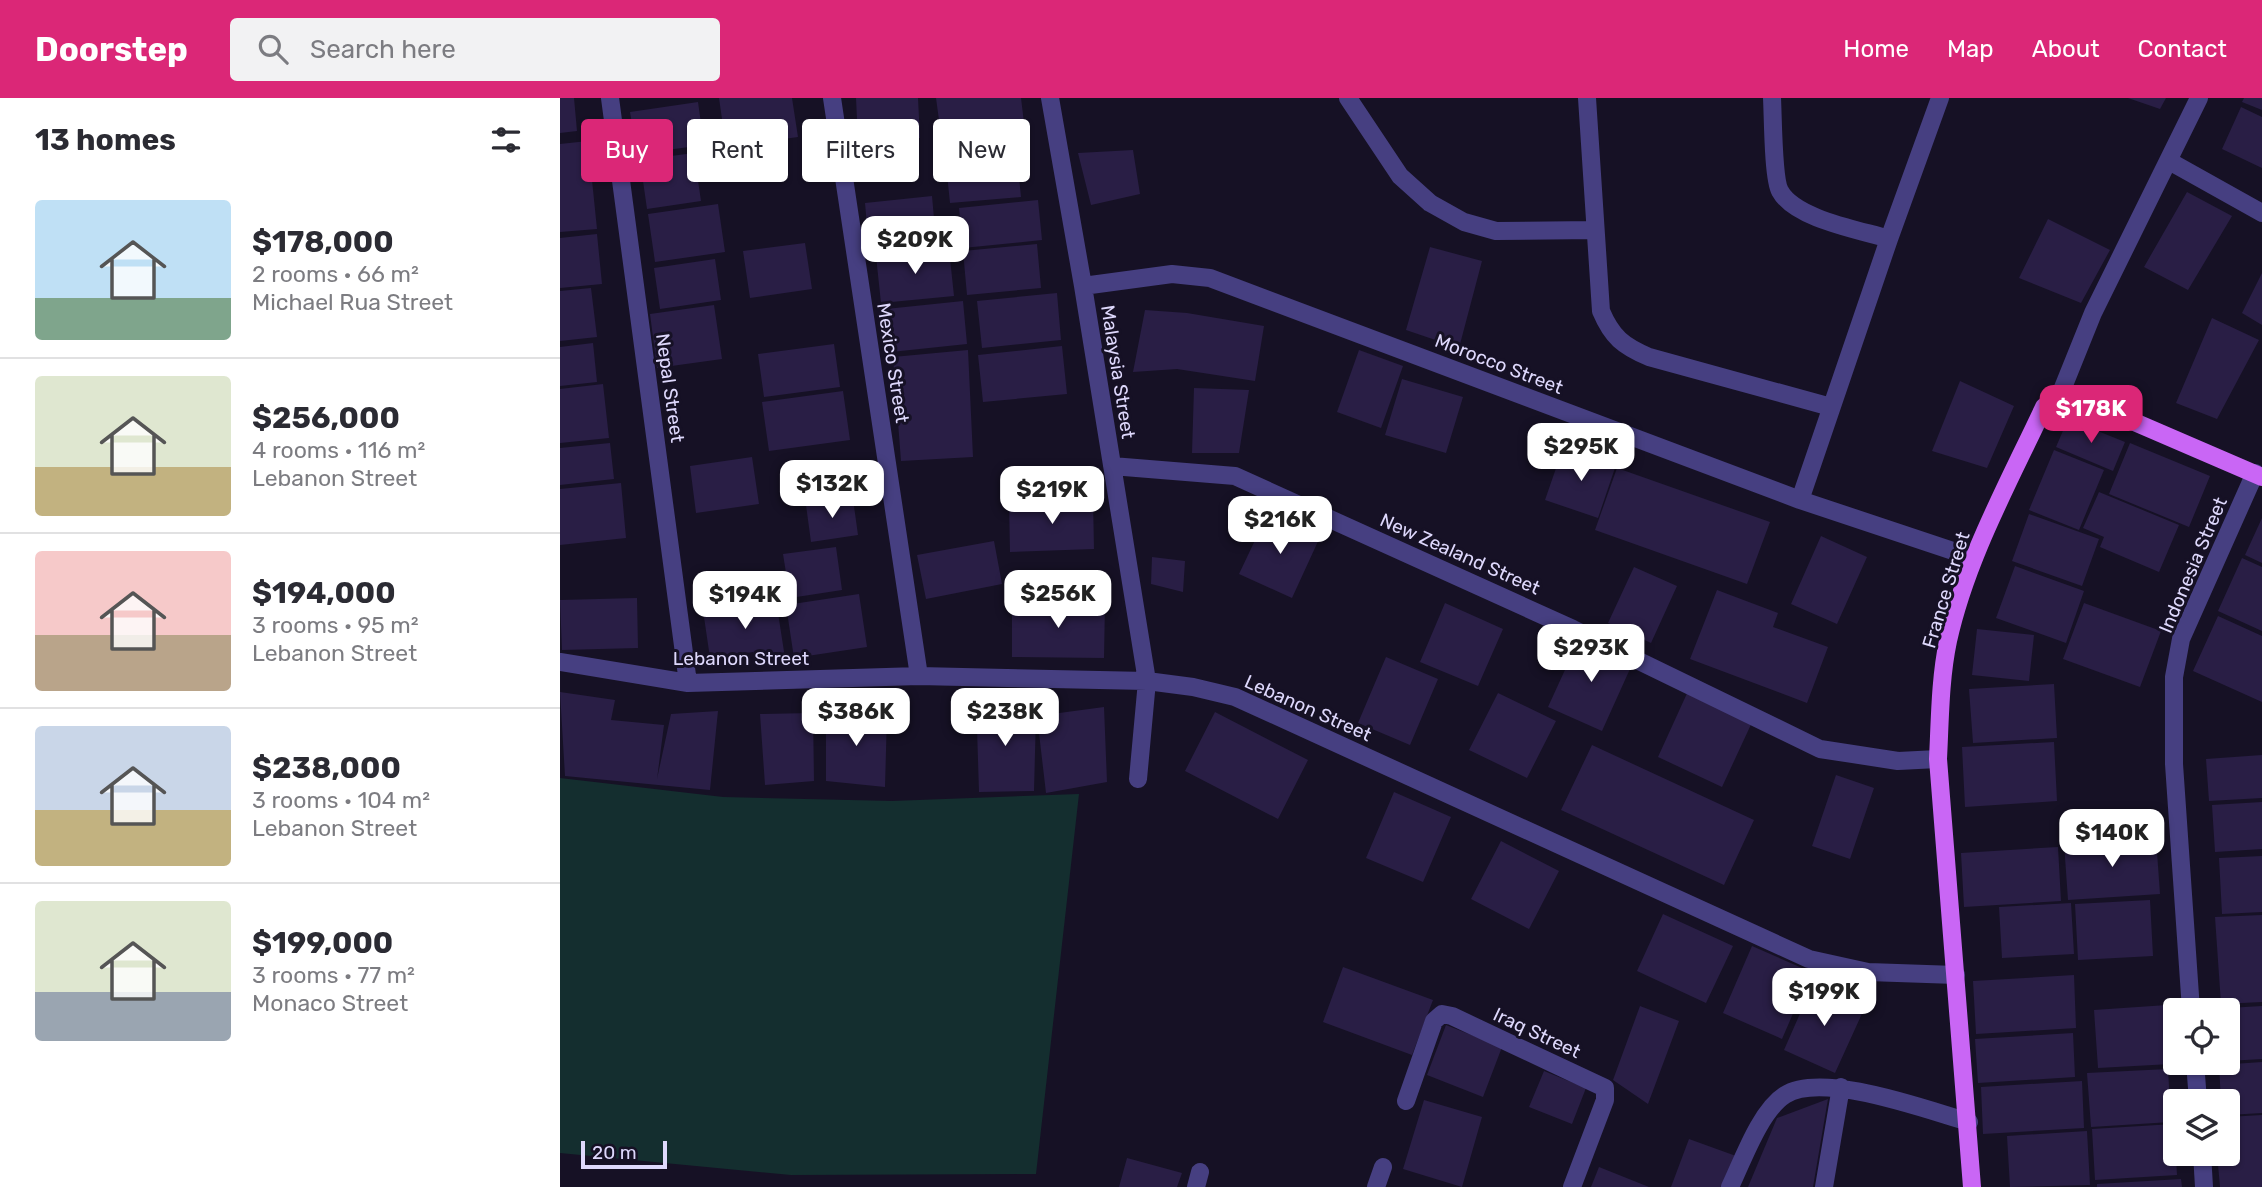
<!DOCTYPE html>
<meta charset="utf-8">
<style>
body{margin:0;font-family:Rubik,sans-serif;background:#f2f2f3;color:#2b2b33;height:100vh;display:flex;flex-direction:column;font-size:26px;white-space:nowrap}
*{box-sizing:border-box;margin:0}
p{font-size:23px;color:#7c7c81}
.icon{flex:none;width:38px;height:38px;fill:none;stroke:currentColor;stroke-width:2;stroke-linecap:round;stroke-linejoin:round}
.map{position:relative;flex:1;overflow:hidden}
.drawer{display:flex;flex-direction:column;background:#fff;width:560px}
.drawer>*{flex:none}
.top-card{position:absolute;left:21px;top:21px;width:665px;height:63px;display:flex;gap:14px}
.tools{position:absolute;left:1603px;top:900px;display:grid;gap:14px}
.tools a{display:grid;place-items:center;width:77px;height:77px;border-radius:7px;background:#fff;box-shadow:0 2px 5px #0004;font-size:35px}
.scale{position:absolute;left:21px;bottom:18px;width:86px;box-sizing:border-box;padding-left:7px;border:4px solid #ded8fc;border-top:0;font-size:19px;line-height:24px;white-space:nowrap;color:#ded8fc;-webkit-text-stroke:5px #161125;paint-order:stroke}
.price{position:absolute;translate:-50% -60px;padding:0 16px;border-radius:14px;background:#fff;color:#222;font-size:23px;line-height:46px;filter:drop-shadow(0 2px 4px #0008)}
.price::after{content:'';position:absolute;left:50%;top:42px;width:21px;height:16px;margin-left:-10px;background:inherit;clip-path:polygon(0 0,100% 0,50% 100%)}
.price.active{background:#db2777;color:#fff}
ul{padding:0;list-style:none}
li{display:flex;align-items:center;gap:21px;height:175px;padding:0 35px}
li+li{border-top:2px solid #e1e1e2}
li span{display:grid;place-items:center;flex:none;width:196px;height:140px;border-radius:7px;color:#555}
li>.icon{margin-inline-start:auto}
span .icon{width:84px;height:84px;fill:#fffc;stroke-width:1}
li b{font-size:30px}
h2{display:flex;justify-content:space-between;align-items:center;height:84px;padding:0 35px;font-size:30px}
.chip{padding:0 24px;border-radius:7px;background:#fff;box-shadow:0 2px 5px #0004;font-size:24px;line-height:63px}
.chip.active{background:#db2777;color:#fff}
header{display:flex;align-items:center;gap:42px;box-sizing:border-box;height:98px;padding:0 35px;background:#db2777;color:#fff}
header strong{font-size:33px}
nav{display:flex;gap:38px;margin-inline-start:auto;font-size:24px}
.search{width:490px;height:63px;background:#f2f2f3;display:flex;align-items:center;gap:18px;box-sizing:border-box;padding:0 24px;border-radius:7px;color:#7c7c81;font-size:26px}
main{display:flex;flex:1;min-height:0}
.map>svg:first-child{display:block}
</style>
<header>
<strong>Doorstep</strong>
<div class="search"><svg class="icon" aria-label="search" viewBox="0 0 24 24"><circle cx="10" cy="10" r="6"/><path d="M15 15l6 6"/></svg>Search here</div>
<nav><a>Home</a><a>Map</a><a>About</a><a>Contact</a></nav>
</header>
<main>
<section class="drawer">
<h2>13 homes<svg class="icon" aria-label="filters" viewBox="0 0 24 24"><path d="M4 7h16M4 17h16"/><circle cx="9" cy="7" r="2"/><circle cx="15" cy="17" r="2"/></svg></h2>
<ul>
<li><span style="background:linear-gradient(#bfe0f5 70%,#7fa58c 0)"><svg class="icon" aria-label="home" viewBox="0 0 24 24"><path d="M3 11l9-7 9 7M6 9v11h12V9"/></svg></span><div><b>$178,000</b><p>2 rooms · 66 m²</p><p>Michael Rua Street</p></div></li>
<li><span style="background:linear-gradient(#dfe7d0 65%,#c2b280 0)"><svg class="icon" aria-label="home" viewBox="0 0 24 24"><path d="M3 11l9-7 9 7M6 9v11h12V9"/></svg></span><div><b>$256,000</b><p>4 rooms · 116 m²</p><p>Lebanon Street</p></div></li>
<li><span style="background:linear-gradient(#f6c9c9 60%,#b9a48a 0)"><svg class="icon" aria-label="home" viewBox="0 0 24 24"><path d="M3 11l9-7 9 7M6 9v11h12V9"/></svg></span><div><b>$194,000</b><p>3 rooms · 95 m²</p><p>Lebanon Street</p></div></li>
<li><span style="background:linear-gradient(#c9d6e8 60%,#c2b280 0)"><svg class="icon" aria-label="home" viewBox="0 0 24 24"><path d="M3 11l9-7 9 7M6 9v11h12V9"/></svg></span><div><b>$238,000</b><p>3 rooms · 104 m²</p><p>Lebanon Street</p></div></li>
<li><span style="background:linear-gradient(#dfe7d0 65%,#9aa5b1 0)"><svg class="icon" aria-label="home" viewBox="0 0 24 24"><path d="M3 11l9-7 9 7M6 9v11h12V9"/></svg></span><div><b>$199,000</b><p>3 rooms · 77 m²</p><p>Monaco Street</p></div></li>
</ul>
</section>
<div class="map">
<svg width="1702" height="1089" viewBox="0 0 1702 1089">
<rect width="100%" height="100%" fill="#161125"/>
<path fill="#142e2f" d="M 0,680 L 163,699 L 332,703 L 519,696 L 476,1076 L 231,1077 L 0,1055 Z"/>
<path fill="#291e45" d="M 0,0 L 14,0 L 17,33 L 0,35 Z
M 159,0 L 232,0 L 238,39 L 166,49 Z
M 296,0 L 358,0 L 360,40 L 298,43 Z
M 376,0 L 461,0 L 465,33 L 382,44 Z
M 1568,0 L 1606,0 L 1600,11 Z
M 1684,0 L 1702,0 L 1702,12 L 1682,4 Z
M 138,4 L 144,47 L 77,56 L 70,14 Z
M 1681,9 L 1702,19 L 1702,70 L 1662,51 Z
M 455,40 L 461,99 L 390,105 L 384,47 Z
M 28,43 L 37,131 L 0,134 L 0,46 Z
M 573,52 L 580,96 L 531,107 L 518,55 Z
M 134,55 L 141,103 L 87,111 L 80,62 Z
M 1627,94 L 1672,118 L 1628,192 L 1584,169 Z
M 372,98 L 376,143 L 309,150 L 305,105 Z
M 478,102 L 482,142 L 403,150 L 399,110 Z
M 158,106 L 165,154 L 95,164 L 88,116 Z
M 1488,121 L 1550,152 L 1521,205 L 1459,180 Z
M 37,136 L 42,186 L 0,190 L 0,140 Z
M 245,145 L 252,191 L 190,200 L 183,153 Z
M 477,146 L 481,190 L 407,197 L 403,153 Z
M 870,149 L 922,163 L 899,250 L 846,232 Z
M 389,151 L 394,198 L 321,205 L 316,158 Z
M 155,161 L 161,202 L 100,211 L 94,170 Z
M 1702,175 L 1702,227 L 1682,215 Z
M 31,190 L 37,239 L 0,243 L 0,193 Z
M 497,195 L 501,242 L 422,250 L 417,203 Z
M 403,203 L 407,246 L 331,254 L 326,211 Z
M 154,207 L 162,261 L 97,270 L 90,216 Z
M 585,212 L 627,215 L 704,228 L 695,283 L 617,271 L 573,274 Z
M 1652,220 L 1699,242 L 1657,321 L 1616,305 Z
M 33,245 L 37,284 L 0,288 L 0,249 Z
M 274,246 L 280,289 L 204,299 L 198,256 Z
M 502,248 L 507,296 L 423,304 L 418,257 Z
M 408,252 L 413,359 L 341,363 L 333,259 Z
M 799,252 L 843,268 L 821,330 L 777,314 Z
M 842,281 L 903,299 L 886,355 L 825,337 Z
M 1400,283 L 1454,308 L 1427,370 L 1372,353 Z
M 43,286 L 49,340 L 0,345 L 0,291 Z
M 634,290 L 689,292 L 679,355 L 632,355 Z
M 283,293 L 290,342 L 209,353 L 202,304 Z
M 1508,321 L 1565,344 L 1553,373 L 1496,349 Z
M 50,345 L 54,381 L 0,387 L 0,350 Z
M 1570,345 L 1650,378 L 1629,429 L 1549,396 Z
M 1003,350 L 1056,367 L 1038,420 L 985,402 Z
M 1494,352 L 1544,372 L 1519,432 L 1469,412 Z
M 192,359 L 199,406 L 136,415 L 130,368 Z
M 1057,370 L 1210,424 L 1187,486 L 1035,432 Z
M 61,385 L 66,440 L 0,447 L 0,391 Z
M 1539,394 L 1619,427 L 1599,474 L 1540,449 L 1544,439 L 1523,430 Z
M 293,401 L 298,437 L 251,444 L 246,407 Z
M 533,401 L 534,451 L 450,454 L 449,404 Z
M 708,415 L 760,439 L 732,500 L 679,476 Z
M 1469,416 L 1539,441 L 1522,488 L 1452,463 Z
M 1702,420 L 1702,465 L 1685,457 Z
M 1261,438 L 1307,459 L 1277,526 L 1231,506 Z
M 434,443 L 442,486 L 366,501 L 357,457 Z
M 276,449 L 282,492 L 230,500 L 223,456 Z
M 592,459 L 625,463 L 623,494 L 591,486 Z
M 1682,460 L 1702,469 L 1702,533 L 1658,513 Z
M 1455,468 L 1524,493 L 1506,545 L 1436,520 Z
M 1074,469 L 1117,488 L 1091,545 L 1048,525 Z
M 1157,492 L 1218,515 L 1213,529 L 1268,549 L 1247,605 L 1130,561 Z
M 299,496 L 307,549 L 234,560 L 226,507 Z
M 77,500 L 78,550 L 2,552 L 0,502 Z
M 216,502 L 225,560 L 195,565 L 193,554 L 150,560 L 143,512 Z
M 452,505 L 545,505 L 544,560 L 452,559 Z
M 885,505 L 943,531 L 918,588 L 860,564 Z
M 1524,505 L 1601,533 L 1580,589 L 1503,561 Z
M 1658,518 L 1702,538 L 1702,604 L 1633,573 Z
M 1417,531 L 1474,537 L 1469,583 L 1412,577 Z
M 1020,539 L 1074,562 L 1042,633 L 988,609 Z
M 826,559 L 878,581 L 850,647 L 798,625 Z
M 1494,586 L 1497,640 L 1413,645 L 1409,591 Z
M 1129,591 L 1194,620 L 1162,689 L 1098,659 Z
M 0,594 L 55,602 L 51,622 L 104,627 L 97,681 L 111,616 L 158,613 L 150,692 L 5,678 Z
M 938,595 L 996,623 L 967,680 L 909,652 Z
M 416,598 L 476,617 L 474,693 L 419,694 Z
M 544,609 L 547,684 L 486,695 L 477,618 Z
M 266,612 L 327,617 L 325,689 L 266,683 Z
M 655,614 L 748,662 L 718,721 L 625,673 Z
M 253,615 L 254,683 L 205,687 L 200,616 Z
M 1494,644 L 1497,703 L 1405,709 L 1402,649 Z
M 1032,647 L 1194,722 L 1164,787 L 1001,712 Z
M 1702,657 L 1702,700 L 1649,703 L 1646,661 Z
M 1276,677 L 1314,690 L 1290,761 L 1252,748 Z
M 834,694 L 891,719 L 863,784 L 806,760 Z
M 1702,704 L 1702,751 L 1655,754 L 1652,707 Z
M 1596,740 L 1600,796 L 1508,802 L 1504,745 Z
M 941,743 L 999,773 L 969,831 L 911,801 Z
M 1498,749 L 1501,803 L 1404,809 L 1401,755 Z
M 1702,758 L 1702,814 L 1662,816 L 1659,760 Z
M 1590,802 L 1593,858 L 1518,862 L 1515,806 Z
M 1511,805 L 1514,856 L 1442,860 L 1439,809 Z
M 1103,816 L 1173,848 L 1146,905 L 1077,873 Z
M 1702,817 L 1702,904 L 1661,906 L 1655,819 Z
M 1192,848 L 1251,874 L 1222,941 L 1163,915 Z
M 783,869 L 873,902 L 852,957 L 763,924 Z
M 1514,877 L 1516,930 L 1416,936 L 1413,883 Z
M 1253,886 L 1305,909 L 1275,975 L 1224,952 Z
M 1607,907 L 1611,966 L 1538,970 L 1534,912 Z
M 1080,908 L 1119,923 L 1088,1006 L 1053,982 Z
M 1702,908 L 1702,961 L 1668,963 L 1668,910 Z
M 886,927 L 942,949 L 923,999 L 867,977 Z
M 1513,935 L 1515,979 L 1418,985 L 1415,941 Z
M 1702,964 L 1702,1015 L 1668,1017 L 1668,1003 L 1661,1003 L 1659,967 Z
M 1608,971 L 1611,1024 L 1531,1029 L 1527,975 Z
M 984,973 L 1026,990 L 1012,1026 L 969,1009 Z
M 1522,983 L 1524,1030 L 1423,1036 L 1421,989 Z
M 1268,1001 L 1253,1089 L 1188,1089 L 1217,1020 Z
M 864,1002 L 922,1019 L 902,1089 L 843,1071 Z
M 1702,1017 L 1702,1089 L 1660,1089 L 1657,1055 L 1668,1055 L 1668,1019 Z
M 1614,1026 L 1617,1077 L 1535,1082 L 1532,1031 Z
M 1527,1033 L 1530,1087 L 1450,1089 L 1447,1038 Z
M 1129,1041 L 1176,1058 L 1164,1089 L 1111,1089 Z
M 567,1060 L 622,1075 L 617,1089 L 559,1089 Z
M 1039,1069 L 1089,1089 L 1031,1089 Z
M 1621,1081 L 1622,1089 L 1537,1089 L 1537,1086 Z"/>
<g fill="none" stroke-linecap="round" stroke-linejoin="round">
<path stroke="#463f81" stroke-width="18" d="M 50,0 L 128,585
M 272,0 L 359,578
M 490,0 L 523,188 L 587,583 L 578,681
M 788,0 L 840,78 L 870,105 L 904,124 L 936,133 L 1035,132
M 1027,0 L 1041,213 C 1052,239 1063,248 1089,259 L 1271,309
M 1212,0 C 1213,17 1213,81 1220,93 C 1235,121 1300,132 1329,141
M 1609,63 L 1702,115
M 523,188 L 612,176 L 650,180 L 1240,402 L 1414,460
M 1500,297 L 1533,215 L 1639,0
M 552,368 L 675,378 L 1013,531 L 1260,651 L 1338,663 L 1378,661
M 1240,402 L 1329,141 L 1380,0
M 0,564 L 128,585 L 359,578 L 587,583 L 633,589 L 675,599 L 1249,861 L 1308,874 L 1396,877
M 1631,912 L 1614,666 L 1614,579 L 1621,541 L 1695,375
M 1635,964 L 1638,1003
M 846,1003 L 874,923 L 882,916 L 892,918 L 1045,990 L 1045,1002 L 1012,1089
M 1642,1055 L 1644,1089
M 636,1089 L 640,1074
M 816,1089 L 823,1069
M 1170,1089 C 1183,1062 1200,1013 1225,997 C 1262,973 1367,1012 1409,1024
M 1264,1089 L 1281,989"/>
<path stroke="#c966f5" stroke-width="18" d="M 1412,1089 L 1378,661 C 1380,622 1380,581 1388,543 C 1406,461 1449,384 1484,309 L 1500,297 L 1521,301 L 1702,379"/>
</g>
<g text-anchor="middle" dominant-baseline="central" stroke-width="6" stroke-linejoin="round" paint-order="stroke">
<g font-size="19" fill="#ded8fc" stroke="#161125">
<text transform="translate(333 265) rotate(81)">Mexico Street</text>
<text transform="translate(939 266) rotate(21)">Morocco Street</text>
<text transform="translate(558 274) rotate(81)">Malaysia Street</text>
<text transform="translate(110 290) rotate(82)">Nepal Street</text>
<text transform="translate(900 456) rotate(24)">New Zealand Street</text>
<text transform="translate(1633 467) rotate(-67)">Indonesia Street</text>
<text transform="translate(1386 492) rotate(-73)">France Street</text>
<text x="181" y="560">Lebanon Street</text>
<text transform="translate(748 610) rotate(24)">Lebanon Street</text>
<text transform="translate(977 935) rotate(25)">Iraq Street</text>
</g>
</g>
</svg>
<div class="tools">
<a><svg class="icon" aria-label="locate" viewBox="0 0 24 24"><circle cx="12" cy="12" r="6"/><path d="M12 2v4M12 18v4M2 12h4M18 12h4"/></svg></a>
<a><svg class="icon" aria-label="layers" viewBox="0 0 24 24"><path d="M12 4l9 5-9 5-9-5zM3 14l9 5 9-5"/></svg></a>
</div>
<div class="scale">20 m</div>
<b class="price" style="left:355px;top:178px">$209K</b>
<b class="price active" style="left:1531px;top:347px">$178K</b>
<b class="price" style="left:1021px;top:385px">$295K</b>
<b class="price" style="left:272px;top:422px">$132K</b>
<b class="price" style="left:492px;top:428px">$219K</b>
<b class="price" style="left:720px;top:458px">$216K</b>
<b class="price" style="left:498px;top:532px">$256K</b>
<b class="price" style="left:185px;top:533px">$194K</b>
<b class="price" style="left:1031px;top:586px">$293K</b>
<b class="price" style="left:296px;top:650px">$386K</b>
<b class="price" style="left:445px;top:650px">$238K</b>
<b class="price" style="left:1552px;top:771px">$140K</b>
<b class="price" style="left:1264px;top:930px">$199K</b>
<div class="top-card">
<a class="chip active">Buy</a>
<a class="chip">Rent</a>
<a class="chip">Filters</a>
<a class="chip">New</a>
</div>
</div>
</main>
